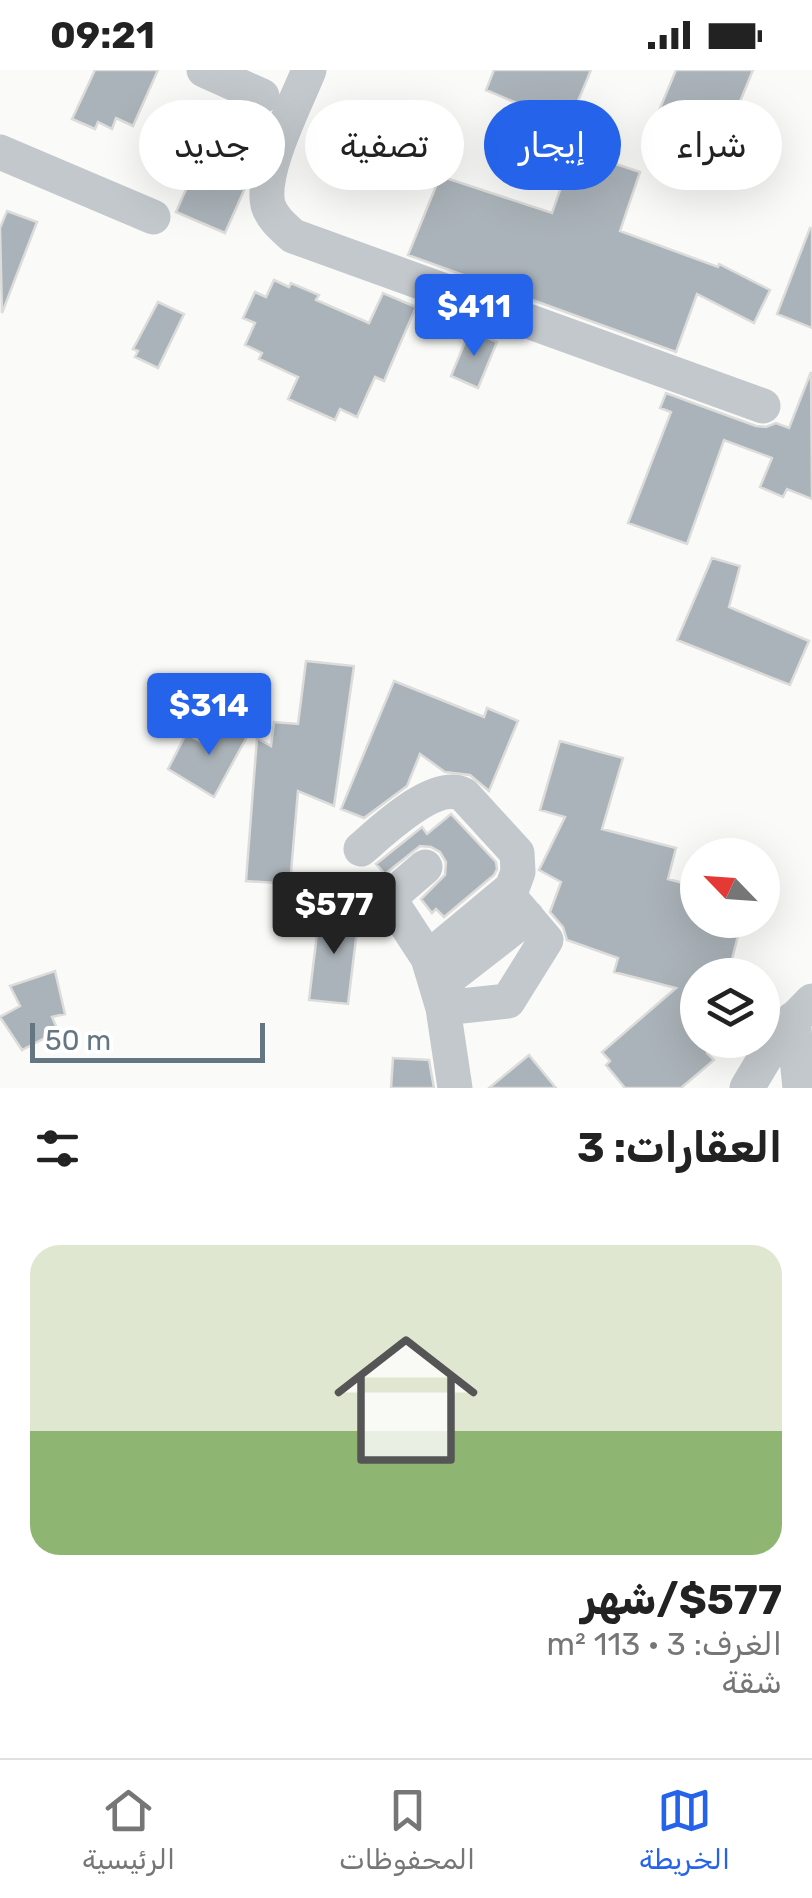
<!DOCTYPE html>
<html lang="ar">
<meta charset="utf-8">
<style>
body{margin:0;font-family:Rubik,Vazirmatn,sans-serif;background:#f2f2f2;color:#222;direction:rtl;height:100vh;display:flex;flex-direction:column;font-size:38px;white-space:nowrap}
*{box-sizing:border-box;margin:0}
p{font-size:32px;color:#767676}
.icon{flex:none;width:55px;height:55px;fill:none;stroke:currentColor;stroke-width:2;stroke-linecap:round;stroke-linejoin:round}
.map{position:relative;height:1018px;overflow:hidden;direction:ltr}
.sheet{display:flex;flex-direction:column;background:#fff;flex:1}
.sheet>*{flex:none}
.banner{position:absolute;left:30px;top:30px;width:752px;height:90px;direction:rtl;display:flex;gap:20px}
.needle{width:65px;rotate:295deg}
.fabs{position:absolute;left:680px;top:768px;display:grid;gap:20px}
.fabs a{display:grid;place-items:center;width:100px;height:100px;border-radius:50%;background:#fff;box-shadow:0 10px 40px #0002;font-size:50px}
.scale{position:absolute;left:30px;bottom:25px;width:235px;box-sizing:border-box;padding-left:10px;border:5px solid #657683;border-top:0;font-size:28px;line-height:35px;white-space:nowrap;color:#657683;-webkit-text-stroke:8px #fff;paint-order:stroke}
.price{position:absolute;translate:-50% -85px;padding:0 22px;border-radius:10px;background:#2563eb;color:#fff;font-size:32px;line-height:65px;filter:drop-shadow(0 2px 5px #0008)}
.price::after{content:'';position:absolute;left:50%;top:60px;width:30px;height:22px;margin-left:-15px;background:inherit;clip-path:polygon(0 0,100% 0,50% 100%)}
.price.active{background:#222;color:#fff}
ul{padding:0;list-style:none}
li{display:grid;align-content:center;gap:20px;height:530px;padding:0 30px}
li+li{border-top:2px solid #e0e0e0}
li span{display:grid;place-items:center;height:310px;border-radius:30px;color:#555}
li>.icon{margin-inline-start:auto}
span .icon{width:180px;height:180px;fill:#fffc;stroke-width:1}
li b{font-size:42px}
h2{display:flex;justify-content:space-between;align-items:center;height:120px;padding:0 30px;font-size:42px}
.chip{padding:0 35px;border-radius:45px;background:#fff;box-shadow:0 10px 40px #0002;font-size:35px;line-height:90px}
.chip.active{background:#2563eb;color:#fff}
.status{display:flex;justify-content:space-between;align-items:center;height:70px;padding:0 50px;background:#fff;direction:ltr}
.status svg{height:28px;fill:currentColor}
.tab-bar{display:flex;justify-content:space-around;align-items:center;height:140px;border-top:2px solid #e0e0e0;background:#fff;font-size:28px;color:#767676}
.tab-bar a{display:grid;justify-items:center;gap:5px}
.tab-bar .active{color:#2563eb}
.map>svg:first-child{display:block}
</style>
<div class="status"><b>09:21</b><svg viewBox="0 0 49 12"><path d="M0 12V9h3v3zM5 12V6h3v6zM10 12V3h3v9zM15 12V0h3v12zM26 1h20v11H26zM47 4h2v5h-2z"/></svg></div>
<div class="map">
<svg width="812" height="1018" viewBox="0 0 812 1018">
<rect width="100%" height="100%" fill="#fafaf8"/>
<path fill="#aab3b9" stroke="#dcdcda" stroke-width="2.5" d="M 95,0 L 158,0 L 133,56 L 116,48 L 112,59 L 98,52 L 95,59 L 72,49 Z
M 494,0 L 591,0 L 568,55 L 486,20 Z
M 676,0 L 753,0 L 709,107 L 643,79 Z
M 204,78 L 249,97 L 246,116 L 225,163 L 176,142 Z
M 574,80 L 640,102 L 620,161 L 718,197 L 719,194 L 770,220 L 754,253 L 697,224 L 676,282 L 408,185 L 440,106 L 552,143 Z
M 7,141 L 37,152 L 2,243 L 0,158 Z
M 810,158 L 812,159 L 812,258 L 777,244 Z
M 274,210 L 289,217 L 291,213 L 319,225 L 316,230 L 369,253 L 383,223 L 416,237 L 384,311 L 375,307 L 357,347 L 340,339 L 335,350 L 288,329 L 298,307 L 259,289 L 262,283 L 245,275 L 255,253 L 243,248 L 255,222 L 266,227 Z
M 158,232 L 184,244 L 158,298 L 135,287 L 138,281 L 133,279 Z
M 470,260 L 497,272 L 478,318 L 451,306 Z
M 811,302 L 812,429 L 787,419 L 783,427 L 760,417 L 772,388 L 724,370 L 687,474 L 628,453 L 671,342 L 660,338 L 666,323 L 756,356 L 766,357 L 776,353 L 789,358 Z
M 712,488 L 740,496 L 729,537 L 809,571 L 790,615 L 677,570 Z
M 306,591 L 354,596 L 334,736 L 298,721 L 290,814 L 246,811 L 257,668 L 271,676 L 274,652 L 298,654 Z
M 394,611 L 484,647 L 487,638 L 518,651 L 489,721 L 470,705 L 445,702 L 420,684 L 407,716 L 364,748 L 341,739 Z
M 224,650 L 249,663 L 214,727 L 168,699 L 186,664 L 210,676 Z
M 560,671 L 623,688 L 602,759 L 676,778 L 668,809 L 698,817 L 698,850 L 742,850 L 728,905 L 698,905 L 698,970 L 711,970 L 707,983 L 714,990 L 681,1018 L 625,1018 L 606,995 L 610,991 L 602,982 L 676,918 L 614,902 L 618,888 L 567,870 L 563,857 L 550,842 L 561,812 L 539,800 L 565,747 L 540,740 Z
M 451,744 L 496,792 L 497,799 L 494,805 L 444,847 L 436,839 L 432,843 L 421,829 L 445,805 L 446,792 L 440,782 L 431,777 L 420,776 L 385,804 L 376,794 L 422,757 L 427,764 Z
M 320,839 L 359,844 L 348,934 L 309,930 Z
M 55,901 L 65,944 L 52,947 L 58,961 L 22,980 L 0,947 L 20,936 L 10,916 Z
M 529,985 L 556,1018 L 489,1018 Z
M 393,988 L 429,990 L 434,1018 L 391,1018 Z"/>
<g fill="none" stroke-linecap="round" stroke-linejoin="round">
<path stroke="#c3c8cc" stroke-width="35" d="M 204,0 L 262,26
M 309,0 C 296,33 260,101 268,135 C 272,148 283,157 293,166 L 763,336
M 0,82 L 153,147
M 361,779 C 382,761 436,709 464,725 L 517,783 L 518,802 L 512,818 L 428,888
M 425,797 L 396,822 L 392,833 L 428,888 L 443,938 L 455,1018
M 437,917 L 527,847
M 443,938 L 508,931 L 546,870 L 507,824
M 793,949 L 800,1018
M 747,1018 L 778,966 L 812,931"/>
</g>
</svg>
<div class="fabs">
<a><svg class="needle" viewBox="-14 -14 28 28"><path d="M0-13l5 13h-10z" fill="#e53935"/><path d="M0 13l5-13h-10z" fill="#767676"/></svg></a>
<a><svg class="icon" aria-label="layers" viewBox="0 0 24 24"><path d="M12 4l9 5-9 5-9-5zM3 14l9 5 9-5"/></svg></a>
</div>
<div class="scale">50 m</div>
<b class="price" style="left:474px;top:289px">$411</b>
<b class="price" style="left:209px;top:688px">$314</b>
<b class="price active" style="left:334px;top:887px">$577</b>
<div class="banner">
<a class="chip">شراء</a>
<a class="chip active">إيجار</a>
<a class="chip">تصفية</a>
<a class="chip">جديد</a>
</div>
</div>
<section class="sheet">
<h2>العقارات: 3<svg class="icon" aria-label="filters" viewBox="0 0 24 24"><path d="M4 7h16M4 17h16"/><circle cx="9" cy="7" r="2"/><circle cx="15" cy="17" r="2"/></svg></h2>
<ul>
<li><span style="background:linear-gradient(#dfe7d0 60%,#8fb573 0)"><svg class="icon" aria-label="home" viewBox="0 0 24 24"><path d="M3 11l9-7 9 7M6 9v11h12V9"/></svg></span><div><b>$577/شهر</b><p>الغرف: 3 · 113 m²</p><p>شقة</p></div></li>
</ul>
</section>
<nav class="tab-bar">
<a class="active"><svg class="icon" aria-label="map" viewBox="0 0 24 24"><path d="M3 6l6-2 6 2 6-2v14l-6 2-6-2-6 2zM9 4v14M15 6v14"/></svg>الخريطة</a>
<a><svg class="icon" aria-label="saved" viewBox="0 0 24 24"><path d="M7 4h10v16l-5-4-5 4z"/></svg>المحفوظات</a>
<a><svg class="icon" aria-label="home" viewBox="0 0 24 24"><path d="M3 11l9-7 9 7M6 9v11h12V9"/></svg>الرئيسية</a>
</nav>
